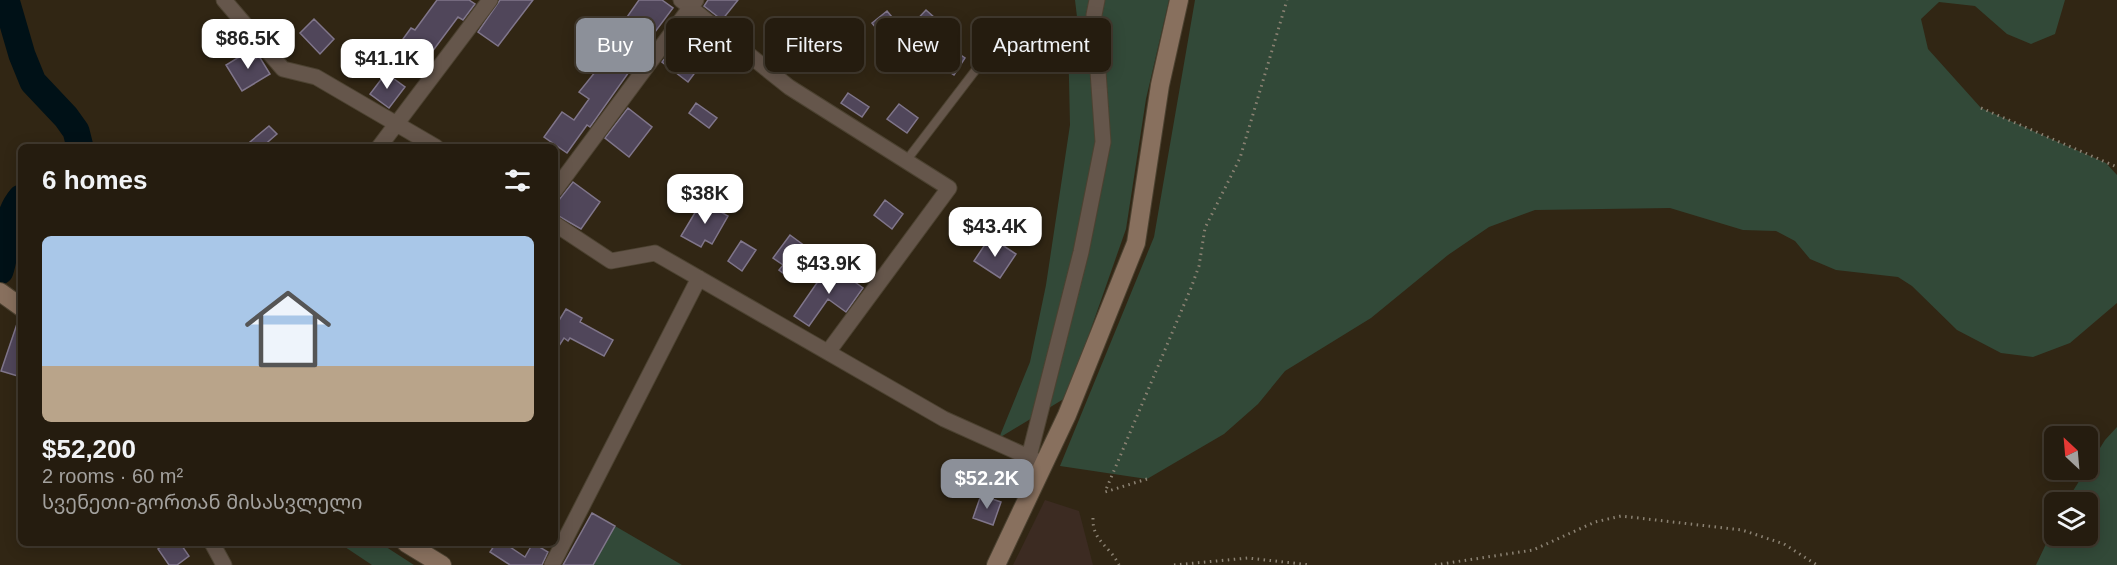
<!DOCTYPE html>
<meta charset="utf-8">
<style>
body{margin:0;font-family:Arial,"Noto Sans Georgian",sans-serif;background:#31291d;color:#f1f3f6;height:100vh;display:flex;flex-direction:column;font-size:22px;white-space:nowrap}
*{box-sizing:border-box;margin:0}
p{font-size:20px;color:#a3a19e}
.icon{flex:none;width:33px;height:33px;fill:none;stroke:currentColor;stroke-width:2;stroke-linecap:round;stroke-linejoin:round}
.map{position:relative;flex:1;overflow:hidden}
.sheet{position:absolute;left:18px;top:144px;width:540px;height:402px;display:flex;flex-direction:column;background:#251c0f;border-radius:9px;box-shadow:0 3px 15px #0003,0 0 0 2px #423a2f}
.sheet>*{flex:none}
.banner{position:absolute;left:576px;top:18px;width:570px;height:54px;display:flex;gap:12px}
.needle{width:39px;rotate:334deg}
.fabs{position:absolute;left:2044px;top:426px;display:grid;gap:12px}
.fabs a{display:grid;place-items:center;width:54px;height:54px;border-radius:9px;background:#251c0f;box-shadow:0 3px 15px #0003,0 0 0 2px #423a2f;font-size:30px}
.price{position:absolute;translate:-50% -51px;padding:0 14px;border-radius:12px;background:#fff;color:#222;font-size:20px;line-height:39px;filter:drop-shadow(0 2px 3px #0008)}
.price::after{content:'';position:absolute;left:50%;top:36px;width:18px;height:14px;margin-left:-9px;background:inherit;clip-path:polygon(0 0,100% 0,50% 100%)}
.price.on{background:#8c9099;color:#fff}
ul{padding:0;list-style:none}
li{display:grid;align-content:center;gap:12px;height:318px;padding:0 24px}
li span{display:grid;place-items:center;height:186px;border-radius:9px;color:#555}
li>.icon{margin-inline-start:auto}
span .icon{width:108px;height:108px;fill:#fffc;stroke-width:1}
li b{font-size:26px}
h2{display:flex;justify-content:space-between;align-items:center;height:72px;padding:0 24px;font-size:26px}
.pill{padding:0 21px;border-radius:9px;background:#251c0f;box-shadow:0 3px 15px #0003,0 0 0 2px #423a2f;font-size:21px;line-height:54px}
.pill.on{background:#8c9099;color:#fff}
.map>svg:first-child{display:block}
</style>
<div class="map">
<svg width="2117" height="565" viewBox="0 0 2117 565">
<rect width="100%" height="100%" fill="#312614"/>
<path fill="#3c2b22" d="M 1045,500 L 1079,511 L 1093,565 L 1013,565 Z"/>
<path fill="#324938" d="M 1075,0 L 1169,0 L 1146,99 L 1126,229 L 1067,397 L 999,438 L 1030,362 L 1046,285 L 1070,125 L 1068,35 L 1077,17 Z
M 1195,0 L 2065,0 L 2055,34 L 2031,44 L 2007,34 L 1975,6 L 1939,2 L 1921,19 L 1928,49 L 1981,108 L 2106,163 L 2117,175 L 2117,303 L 2070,343 L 2033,357 L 2001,353 L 1957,330 L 1912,286 L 1898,277 L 1836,270 L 1810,259 L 1795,241 L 1776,231 L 1743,230 L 1670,208 L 1535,210 L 1489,227 L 1448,255 L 1371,318 L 1285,371 L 1258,404 L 1224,434 L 1147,479 L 1060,466 L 1154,237 Z
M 2117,427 L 2117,565 L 2036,565 L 2055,525 L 2055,536 L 2088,536 L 2088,502 L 2066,502 L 2105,440 Z
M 615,526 L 682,565 L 593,565 Z
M 339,543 L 380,543 L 414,565 L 372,565 Z"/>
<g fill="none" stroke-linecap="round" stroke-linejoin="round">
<path stroke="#001117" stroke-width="27" d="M 6,0 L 22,55 L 33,82 L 66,117 L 76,131 L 80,147
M 0,271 C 8,248 4,218 21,198"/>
</g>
<path fill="#50465a" stroke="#80768b" stroke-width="1.5" d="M 437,0 L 469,0 L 475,4 L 463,20 L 458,17 L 420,68 L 395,50 L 411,28 L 415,30 Z
M 500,0 L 533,0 L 498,46 L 478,32 Z
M 639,0 L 662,0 L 673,8 L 652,36 L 627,17 Z
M 708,0 L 738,0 L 722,20 L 704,6 Z
M 926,10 L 935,18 L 919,35 L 910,27 Z
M 887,11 L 896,22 L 881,34 L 872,23 Z
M 314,19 L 334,39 L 320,54 L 300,33 Z
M 692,22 L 718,42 L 688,82 L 662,62 Z
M 852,27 L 865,37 L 851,55 L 838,45 Z
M 940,41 L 965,58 L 954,75 L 928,58 Z
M 249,51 L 255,59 L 259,56 L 270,74 L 242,91 L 226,65 Z
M 608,56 L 629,72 L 590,127 L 587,125 L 567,153 L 544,137 L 562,112 L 574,120 L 589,99 L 579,92 Z
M 386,73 L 405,87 L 389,108 L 370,94 Z
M 848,93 L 869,107 L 862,117 L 841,103 Z
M 696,103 L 717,118 L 709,128 L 689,113 Z
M 899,104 L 918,118 L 907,133 L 887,119 Z
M 628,108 L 652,127 L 629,157 L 605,138 Z
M 269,126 L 277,134 L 262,147 L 244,147 Z
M 573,182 L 600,202 L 581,229 L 555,214 L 555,205 Z
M 885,200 L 903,214 L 892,229 L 874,215 Z
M 702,201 L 728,216 L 712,244 L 705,240 L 701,247 L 681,236 Z
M 790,235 L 813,252 L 792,280 L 779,270 L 783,265 L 773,258 Z
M 990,237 L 1016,254 L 1000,278 L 974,261 Z
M 741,241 L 756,250 L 742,271 L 728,261 Z
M 830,264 L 863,288 L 846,312 L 828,299 L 809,326 L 794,316 Z
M 566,309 L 582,318 L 580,322 L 613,340 L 604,356 L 570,338 L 568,341 L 564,338 L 555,352 L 555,327 Z
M 19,318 L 21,318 L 21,377 L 1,371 Z
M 981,495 L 1001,502 L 993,525 L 973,518 Z
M 592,513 L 615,526 L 593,565 L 563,565 Z
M 166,543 L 180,543 L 189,556 L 177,565 L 169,565 L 158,549 Z
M 496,543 L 504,543 L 525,557 L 533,543 L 548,552 L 542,565 L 510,565 L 490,552 Z"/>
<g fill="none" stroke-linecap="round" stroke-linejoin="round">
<defs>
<path id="lane" d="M 906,161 L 981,63"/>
<path id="street" d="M 224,0 L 283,69 L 316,77 L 436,147
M 681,0 L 789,87 L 949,188 L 828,352
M 379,147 L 490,0
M 555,190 L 696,0
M 555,224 L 611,261 L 655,253 L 944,419 L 1044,464
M 1029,457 L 1081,252 L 1103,142 L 1094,15 L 1097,0
M 212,543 L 224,565
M 552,565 L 699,278"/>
<path id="secondary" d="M 0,292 L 21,307
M 406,543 L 442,565
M 996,565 L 1067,415 L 1136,243 L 1160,85 L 1179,0"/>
</defs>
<use href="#lane" stroke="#4c4231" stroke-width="10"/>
<use href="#street" stroke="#4c4231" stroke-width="17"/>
<use href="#secondary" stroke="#4c4231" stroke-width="20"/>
<path stroke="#8b8273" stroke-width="3" stroke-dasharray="1.5 4.5" stroke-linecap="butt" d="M 1981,108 L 2117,167
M 1147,479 L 1105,492 L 1191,288 L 1199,266 L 1205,228 L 1240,158 L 1287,0
M 1093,518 C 1092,541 1110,546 1119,565
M 1174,565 L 1248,558 L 1311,565
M 1435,565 L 1533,550 L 1595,522 L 1621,516 L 1742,530 L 1784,544 L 1817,565"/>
<use href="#lane" stroke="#65564b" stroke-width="8"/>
<use href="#street" stroke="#65564b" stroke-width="15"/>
<use href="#secondary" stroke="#88705e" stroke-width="18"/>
</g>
</svg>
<div class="fabs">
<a><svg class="needle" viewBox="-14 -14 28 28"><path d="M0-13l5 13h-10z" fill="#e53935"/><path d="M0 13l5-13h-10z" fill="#a3a19e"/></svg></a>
<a><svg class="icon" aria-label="layers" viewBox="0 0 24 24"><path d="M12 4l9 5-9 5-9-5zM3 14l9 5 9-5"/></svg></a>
</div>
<b class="price" style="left:248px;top:70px">$86.5K</b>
<b class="price" style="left:387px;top:90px">$41.1K</b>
<b class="price" style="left:705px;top:225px">$38K</b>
<b class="price" style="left:995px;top:258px">$43.4K</b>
<b class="price" style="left:829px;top:295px">$43.9K</b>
<b class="price on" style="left:987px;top:510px">$52.2K</b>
<div class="banner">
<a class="pill on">Buy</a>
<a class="pill">Rent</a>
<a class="pill">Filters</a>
<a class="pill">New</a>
<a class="pill">Apartment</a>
</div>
<section class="sheet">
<h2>6 homes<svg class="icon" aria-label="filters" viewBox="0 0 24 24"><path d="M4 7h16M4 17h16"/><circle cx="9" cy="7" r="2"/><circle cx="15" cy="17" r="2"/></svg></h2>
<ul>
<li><span style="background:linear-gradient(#a9c7e8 70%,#b9a48a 0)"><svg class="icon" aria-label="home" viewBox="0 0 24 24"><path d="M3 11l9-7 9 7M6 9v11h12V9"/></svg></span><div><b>$52,200</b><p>2 rooms · 60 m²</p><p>სვენეთი-გორთან მისასვლელი</p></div></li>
</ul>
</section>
</div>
